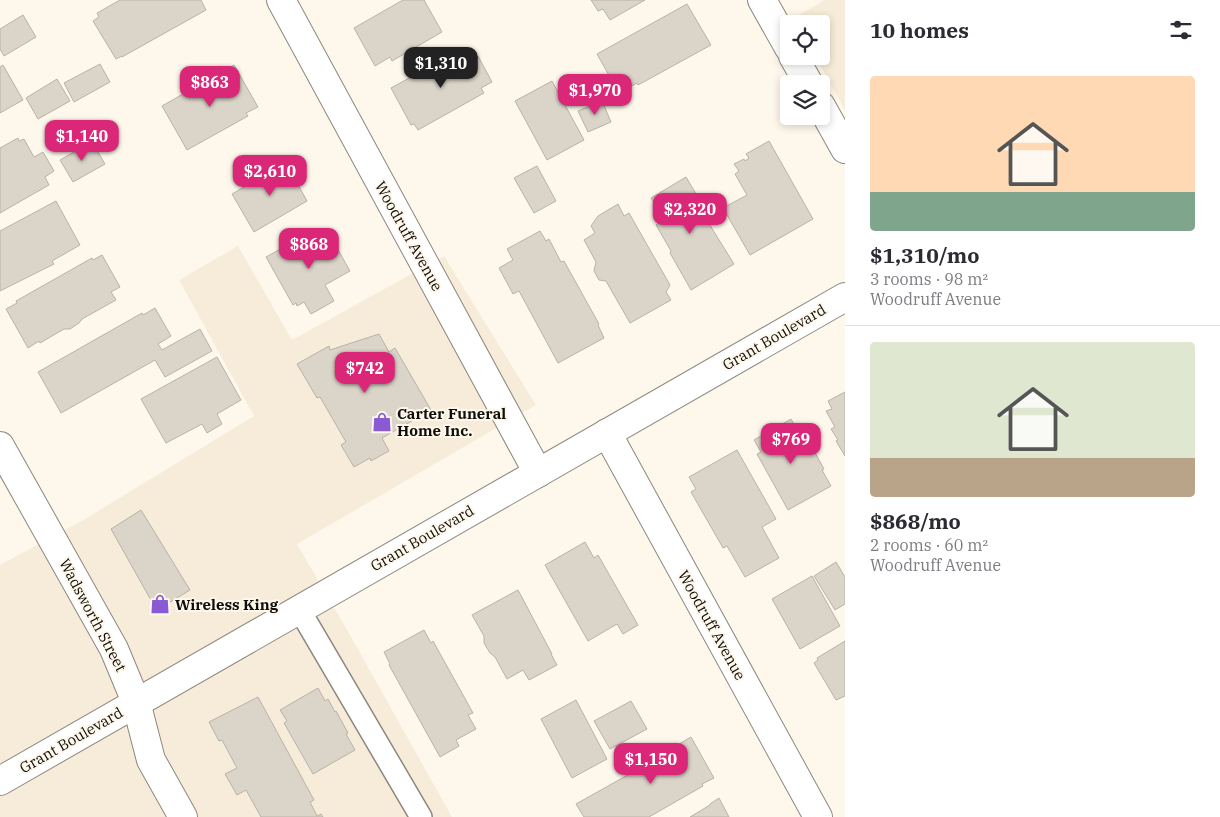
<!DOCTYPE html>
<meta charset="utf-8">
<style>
body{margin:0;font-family:"IBM Plex Serif",serif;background:#f2f2f3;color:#2b2b33;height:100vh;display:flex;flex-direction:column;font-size:19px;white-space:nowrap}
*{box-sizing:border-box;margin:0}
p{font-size:16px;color:#7c7c81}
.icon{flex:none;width:28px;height:28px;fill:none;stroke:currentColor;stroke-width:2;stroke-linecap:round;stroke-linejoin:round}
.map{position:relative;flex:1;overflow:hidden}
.sheet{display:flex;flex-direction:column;background:#fff;width:375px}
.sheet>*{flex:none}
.tools{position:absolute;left:780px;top:15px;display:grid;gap:10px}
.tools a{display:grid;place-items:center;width:50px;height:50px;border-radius:5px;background:#fff;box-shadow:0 2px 8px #0003;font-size:25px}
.price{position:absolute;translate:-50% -42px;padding:0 11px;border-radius:10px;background:#db2777;color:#fff;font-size:16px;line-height:32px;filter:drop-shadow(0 1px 2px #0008)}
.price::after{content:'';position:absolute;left:50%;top:30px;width:15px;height:11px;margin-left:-8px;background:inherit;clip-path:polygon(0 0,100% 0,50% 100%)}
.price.current{background:#222;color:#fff}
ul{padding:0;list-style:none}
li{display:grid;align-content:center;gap:10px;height:265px;padding:0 25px}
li+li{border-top:1px solid #e1e1e2}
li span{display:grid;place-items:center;height:155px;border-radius:5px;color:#555}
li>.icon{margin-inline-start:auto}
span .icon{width:90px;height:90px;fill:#fffc;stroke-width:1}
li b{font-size:21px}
h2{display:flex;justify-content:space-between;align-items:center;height:60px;padding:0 25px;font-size:21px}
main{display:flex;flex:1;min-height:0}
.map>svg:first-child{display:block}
</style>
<main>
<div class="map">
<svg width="845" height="817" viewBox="0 0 845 817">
<rect width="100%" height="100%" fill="#fef8ec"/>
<path fill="#f6ecd9" d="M 825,0 L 845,0 L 845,110 L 815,56 L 821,56 L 821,24 L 796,24 L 793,18 Z
M 238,246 L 292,340 L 444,256 L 536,405 L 297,544 L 346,628 L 452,817 L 0,817 L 0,565 L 85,519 L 254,416 L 179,280 Z"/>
<path fill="#dbd5c9" stroke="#b8b2a7" d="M 120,0 L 201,0 L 206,10 L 122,57 L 122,56 L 116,59 L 93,21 L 99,17 L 97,13 Z
M 403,0 L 424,0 L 442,32 L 392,61 L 390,57 L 375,66 L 354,28 Z
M 591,0 L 645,0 L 610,20 L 603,9 L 598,11 Z
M 687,4 L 711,45 L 638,85 L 637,83 L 619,93 L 597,54 Z
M 23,15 L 36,37 L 4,56 L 0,49 L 0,29 Z
M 460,50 L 467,62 L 478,56 L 492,82 L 481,88 L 484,93 L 418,130 L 414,124 L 411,125 L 391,88 Z
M 100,64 L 110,82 L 74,102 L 64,83 Z
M 3,65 L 23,100 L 0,113 L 0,67 Z
M 234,65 L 258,107 L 246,113 L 248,116 L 187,150 L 162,106 Z
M 57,79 L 70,101 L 38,119 L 26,98 Z
M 552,81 L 584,140 L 547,160 L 515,101 Z
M 602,101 L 611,122 L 588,132 L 578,111 Z
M 18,138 L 19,141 L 24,139 L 34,157 L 43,152 L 54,171 L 45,177 L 49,185 L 0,213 L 0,148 Z
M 769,141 L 813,219 L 750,255 L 723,208 L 747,195 L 735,174 L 739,171 L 734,164 L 744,159 L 745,161 L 749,158 L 746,154 Z
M 92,142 L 105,164 L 73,182 L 60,160 Z
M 286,163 L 307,201 L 254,232 L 232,194 Z
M 537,166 L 556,201 L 534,213 L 514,178 Z
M 686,177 L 702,204 L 698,206 L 734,264 L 691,290 L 670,253 L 671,251 L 656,225 L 664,219 L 651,198 Z
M 56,201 L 80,245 L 52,261 L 54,264 L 0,291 L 0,231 Z
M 618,204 L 624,216 L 629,213 L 670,285 L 666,292 L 671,300 L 630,323 L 606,281 L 599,280 L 594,271 L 596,262 L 584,240 L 595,233 L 591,226 L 598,216 Z
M 315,230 L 319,237 L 328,232 L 350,271 L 325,285 L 334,301 L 311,314 L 304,302 L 297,306 L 296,303 L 293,305 L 266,257 Z
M 540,231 L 546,241 L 549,239 L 561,262 L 564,261 L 599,324 L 598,325 L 604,338 L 558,363 L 519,291 L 513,294 L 499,268 L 513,260 L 507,249 Z
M 102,255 L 120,287 L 111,292 L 116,300 L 82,319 L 79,323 L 70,329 L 64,329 L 40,343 L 39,341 L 28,348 L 6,309 L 17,303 L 16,301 L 92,258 L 93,260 Z
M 155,308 L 171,336 L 158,344 L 162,350 L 200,329 L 212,351 L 165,377 L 155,360 L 61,413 L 38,372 L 142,313 L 143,315 Z
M 379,334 L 389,352 L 395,348 L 431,410 L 382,438 L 389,451 L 371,461 L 370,458 L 354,467 L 341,445 L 346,442 L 320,397 L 317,398 L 297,364 L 329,346 L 330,350 Z
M 217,357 L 241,400 L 217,414 L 222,424 L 207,433 L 202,424 L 166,443 L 141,399 Z
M 845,392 L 845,456 L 836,441 L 838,440 L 831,429 L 835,427 L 826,411 L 832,409 L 828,401 Z
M 791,419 L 809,451 L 813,449 L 824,469 L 822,470 L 831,486 L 788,510 L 757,454 L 761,452 L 754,440 Z
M 737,450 L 776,519 L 762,527 L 779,558 L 745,577 L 727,546 L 723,548 L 691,492 L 696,489 L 689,477 Z
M 141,510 L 190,590 L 167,604 L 152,602 L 111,529 Z
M 585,542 L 594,558 L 598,555 L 638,625 L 623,634 L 617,624 L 588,641 L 545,565 Z
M 836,562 L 845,577 L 845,604 L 835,610 L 814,576 Z
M 812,576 L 840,626 L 800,649 L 772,599 Z
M 518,590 L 552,654 L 551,654 L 557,665 L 529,680 L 523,670 L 507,679 L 495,657 L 490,653 L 484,643 L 484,636 L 472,615 Z
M 424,630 L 431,643 L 433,641 L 473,713 L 468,715 L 476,729 L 456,740 L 459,746 L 440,757 L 389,665 L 390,664 L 384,652 Z
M 845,641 L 845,696 L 836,700 L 814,663 L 818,660 L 817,658 Z
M 318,688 L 325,701 L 328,699 L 335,712 L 336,711 L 348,733 L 346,734 L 355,750 L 313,774 L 284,723 L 287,721 L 280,710 Z
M 258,697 L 314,800 L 310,802 L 317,816 L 321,814 L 323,817 L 261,817 L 246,790 L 237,795 L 225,774 L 237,768 L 222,740 L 219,741 L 209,722 Z
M 576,700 L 607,759 L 572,778 L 541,719 Z
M 631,701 L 647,729 L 610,749 L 594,721 Z
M 691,737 L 714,778 L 702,784 L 703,786 L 649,817 L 584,817 L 576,804 L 633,772 L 631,769 L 652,757 L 654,760 L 675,748 L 674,747 Z
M 719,798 L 729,817 L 690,817 L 710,805 L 710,804 Z"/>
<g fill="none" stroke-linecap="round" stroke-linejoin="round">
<defs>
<path id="service" d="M 299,609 L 421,817"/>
<path id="minor" d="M 281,0 L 538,473
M 762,0 L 789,48
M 793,56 L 809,84
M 821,106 L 845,149
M 607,433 L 818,817
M 0,446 L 114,649 L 136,702 L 151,760 L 183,817"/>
<path id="tertiary" d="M 0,781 L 845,297"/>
</defs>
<use href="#service" stroke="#8d877d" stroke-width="24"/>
<use href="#minor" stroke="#8d877d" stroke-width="30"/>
<use href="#tertiary" stroke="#8d877d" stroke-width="30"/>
<use href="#service" stroke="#fff" stroke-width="21"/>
<use href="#minor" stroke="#fff" stroke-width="28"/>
<use href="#tertiary" stroke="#fff" stroke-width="28"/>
</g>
<defs>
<symbol id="shop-bare" viewBox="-9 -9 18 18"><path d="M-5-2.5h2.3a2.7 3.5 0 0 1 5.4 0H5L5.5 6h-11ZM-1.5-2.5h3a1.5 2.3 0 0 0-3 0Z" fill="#8a5ad3" stroke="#fef8ec" stroke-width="2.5" paint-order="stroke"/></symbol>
</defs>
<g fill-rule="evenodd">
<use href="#shop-bare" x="368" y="408" width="28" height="28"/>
<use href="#shop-bare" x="146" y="590" width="28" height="28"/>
</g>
<g text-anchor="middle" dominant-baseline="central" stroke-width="4" stroke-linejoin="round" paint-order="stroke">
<g font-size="15" fill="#100e0a" stroke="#fef8ec">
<text transform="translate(409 236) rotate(61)">Woodruff Avenue</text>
<text transform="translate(774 337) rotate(-30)">Grant Boulevard</text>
<text transform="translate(422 538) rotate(-30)">Grant Boulevard</text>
<text transform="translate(93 615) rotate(62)">Wadsworth Street</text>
<text transform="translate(712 625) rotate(61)">Woodruff Avenue</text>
<text transform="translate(71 740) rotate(-30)">Grant Boulevard</text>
</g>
<g font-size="15" font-weight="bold" fill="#100e0a" stroke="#fef8ec" text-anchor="start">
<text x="397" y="413">Carter Funeral<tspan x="397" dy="17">Home Inc.</tspan></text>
<text x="175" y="604">Wireless King</text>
</g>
</g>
</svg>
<div class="tools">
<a><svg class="icon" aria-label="locate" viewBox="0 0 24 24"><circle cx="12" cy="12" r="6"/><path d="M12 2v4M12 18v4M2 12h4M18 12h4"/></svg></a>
<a><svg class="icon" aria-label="layers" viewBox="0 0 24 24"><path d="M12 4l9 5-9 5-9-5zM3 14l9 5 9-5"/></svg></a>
</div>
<b class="price current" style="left:441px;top:89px">$1,310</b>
<b class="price" style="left:210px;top:108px">$863</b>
<b class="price" style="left:595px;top:116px">$1,970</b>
<b class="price" style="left:82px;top:162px">$1,140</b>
<b class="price" style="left:270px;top:197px">$2,610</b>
<b class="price" style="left:690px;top:235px">$2,320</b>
<b class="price" style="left:309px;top:270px">$868</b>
<b class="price" style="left:365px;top:394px">$742</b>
<b class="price" style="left:791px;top:465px">$769</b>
<b class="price" style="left:651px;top:785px">$1,150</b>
</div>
<section class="sheet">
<h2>10 homes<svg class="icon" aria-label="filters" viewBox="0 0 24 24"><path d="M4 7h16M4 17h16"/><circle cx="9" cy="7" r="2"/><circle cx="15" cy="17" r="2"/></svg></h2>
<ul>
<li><span style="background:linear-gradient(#ffd9b3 75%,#7fa58c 0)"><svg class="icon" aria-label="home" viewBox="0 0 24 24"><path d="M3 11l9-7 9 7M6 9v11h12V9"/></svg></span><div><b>$1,310/mo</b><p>3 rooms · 98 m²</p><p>Woodruff Avenue</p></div></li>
<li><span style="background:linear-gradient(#dfe7d0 75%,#b9a48a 0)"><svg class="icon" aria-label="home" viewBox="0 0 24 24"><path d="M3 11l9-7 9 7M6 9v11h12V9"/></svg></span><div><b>$868/mo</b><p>2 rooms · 60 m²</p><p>Woodruff Avenue</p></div></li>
</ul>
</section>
</main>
